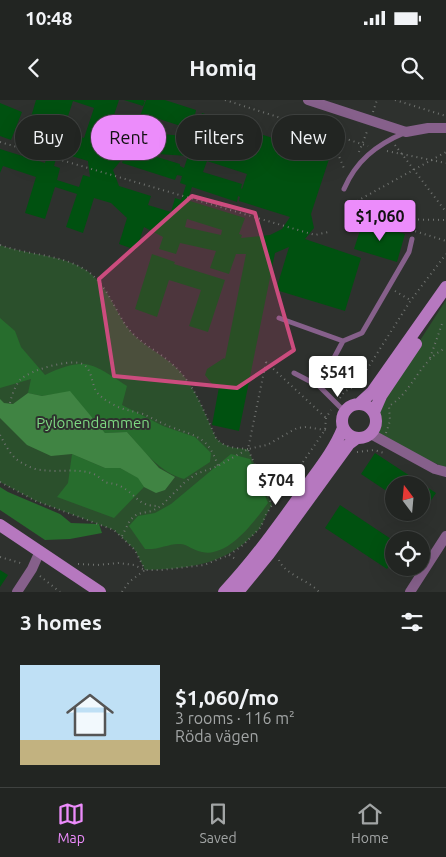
<!DOCTYPE html>
<meta charset="utf-8">
<style>
body{margin:0;font-family:Ubuntu,sans-serif;background:#2e312f;color:#f1f3f6;height:100vh;display:flex;flex-direction:column;font-size:19px;white-space:nowrap}
*{box-sizing:border-box;margin:0}
p{font-size:16px;color:#a2a5a5}
.icon{flex:none;width:28px;height:28px;fill:none;stroke:currentColor;stroke-width:2;stroke-linecap:round;stroke-linejoin:round}
.map{position:relative;height:492px;overflow:hidden}
.drawer{display:flex;flex-direction:column;background:#222522;flex:1}
.drawer>*{flex:none}
.hud{position:absolute;left:15px;top:15px;width:416px;height:45px;display:flex;gap:10px}
.needle{width:32px;rotate:344deg}
.controls{position:absolute;left:385px;top:376px;display:grid;gap:10px}
.controls a{display:grid;place-items:center;width:45px;height:45px;border-radius:50%;background:#222522;box-shadow:0 5px 20px #0002,0 0 0 1px #3f4240;font-size:25px}
.price{position:absolute;translate:-50% -42px;padding:0 11px;border-radius:5px;background:#fff;color:#222;font-size:16px;line-height:32px;filter:drop-shadow(0 1px 2px #0008)}
.price::after{content:'';position:absolute;left:50%;top:30px;width:15px;height:11px;margin-left:-8px;background:inherit;clip-path:polygon(0 0,100% 0,50% 100%)}
.price.active{background:#ec8cfb;color:#111}
ul{padding:0;list-style:none}
li{display:flex;align-items:center;gap:15px;height:125px;padding:0 20px}
li+li{border-top:1px solid #3f4240}
li span{display:grid;place-items:center;flex:none;width:140px;height:100px;border-radius:0px;color:#555}
li>.icon{margin-inline-start:auto}
span .icon{width:60px;height:60px;fill:#fffc;stroke-width:1}
li b{font-size:21px}
h2{display:flex;justify-content:space-between;align-items:center;height:60px;padding:0 20px;font-size:21px}
.pill{padding:0 18px;border-radius:22px;background:#222522;box-shadow:0 5px 20px #0002,0 0 0 1px #3f4240;font-size:18px;line-height:45px}
.pill.active{background:#ec8cfb;color:#111}
.status{display:flex;justify-content:space-between;align-items:center;height:35px;padding:0 25px;background:#222522;direction:ltr}
.status svg{height:14px;fill:currentColor}
header{display:flex;justify-content:space-between;align-items:center;height:65px;padding:0 20px;background:#222522;font-size:22px;font-weight:600}
.menu{display:flex;justify-content:space-around;align-items:center;height:70px;border-top:1px solid #3f4240;background:#222522;font-size:14px;color:#a2a5a5}
.menu a{display:grid;justify-items:center;gap:2px}
.menu .active{color:#ec8cfb}
.map>svg:first-child{display:block}
</style>
<div class="status"><b>10:48</b><svg viewBox="0 0 49 12"><path d="M0 12V9h3v3zM5 12V6h3v6zM10 12V3h3v9zM15 12V0h3v12zM26 1h20v11H26zM47 4h2v5h-2z"/></svg></div>
<header><svg class="icon" aria-label="back" viewBox="0 0 24 24"><path d="M15 5l-7 7 7 7"/></svg>Homiq<svg class="icon" aria-label="search" viewBox="0 0 24 24"><circle cx="10" cy="10" r="6"/><path d="M15 15l6 6"/></svg></header>
<div class="map">
<svg width="446" height="492" viewBox="0 0 446 492">
<rect width="100%" height="100%" fill="#2e312e"/>
<path fill="#2b502c" d="M 0,145 C 27,155 59,154 84,169 C 106,182 113,207 127,227 C 139,243 156,251 171,263 C 194,282 204,312 216,338 C 224,348 236,348 248,349 L 272,405 C 267,412 265,419 261,426 C 259,430 254,434 251,437 C 222,466 183,469 145,470 L 135,450 L 114,430 L 36,401 L 0,382 Z
M 446,200 L 446,368 L 371,334 L 376,322 L 374,312 Z"/>
<path fill="#276d2d" d="M 0,218 L 15,231 L 21,247 L 45,275 C 85,256 92,263 127,286 L 122,305 L 163,326 L 195,337 L 211,353 L 210,362 L 184,379 C 159,372 144,351 127,332 L 105,333 L 70,292 L 42,296 L 28,293 L 31,279 L 0,288 Z
M 72,354 L 105,368 L 120,368 L 139,378 L 144,387 L 114,418 L 57,397 L 68,383 Z
M 231,354 L 250,359 L 268,403 C 254,422 228,458 202,452 C 194,451 187,444 180,444 C 170,443 159,450 145,449 L 129,426 L 138,416 L 155,413 L 171,404 Z
M 0,387 L 8,392 L 60,414 L 71,423 L 99,424 L 102,433 L 70,439 L 45,440 L 0,410 Z"/>
<path fill="#408443" d="M 70,291 L 105,333 L 127,332 L 159,368 L 175,377 L 165,390 L 156,393 L 144,387 L 138,378 L 120,368 L 105,368 L 72,354 L 51,356 L 27,345 L 0,318 L 0,299 L 4,303 L 13,304 L 28,293 L 42,296 Z"/>
<path fill="#005110" fill-rule="evenodd" d="M 36,0 L 119,0 L 105,42 L 113,45 L 133,35 L 146,0 L 165,0 L 196,10 L 195,15 L 201,16 L 202,13 L 258,31 L 257,35 L 259,36 L 260,34 L 330,56 L 311,114 L 314,128 L 305,139 L 361,158 L 345,211 L 276,190 L 289,147 L 275,153 L 239,331 L 212,325 L 219,287 L 213,285 L 205,275 L 207,269 L 224,258 L 225,259 L 246,154 L 236,154 L 229,174 L 210,168 L 216,151 L 180,143 L 176,154 L 159,149 L 163,137 L 144,127 L 136,150 L 119,144 L 127,118 L 111,103 L 94,98 L 83,133 L 66,127 L 77,94 L 55,87 L 45,119 L 25,113 L 36,77 L 3,66 L 0,73 L 0,49 L 45,63 L 49,49 L 24,41 ZM 73,1 L 94,8 L 84,38 L 63,31 ZM 156,18 L 190,29 L 193,21 L 199,23 L 194,37 L 151,33 ZM 214,37 L 255,48 L 254,52 L 213,41 ZM 58,52 L 88,61 L 90,77 L 83,75 L 79,87 L 57,80 L 60,68 L 54,66 ZM 144,53 L 188,56 L 184,68 L 180,66 L 180,64 ZM 124,57 L 122,63 L 175,80 L 177,75 L 182,76 L 180,83 L 186,85 L 181,100 L 175,98 L 171,112 L 148,105 L 151,96 L 119,86 L 113,70 ZM 207,61 L 247,74 L 242,89 L 241,88 L 242,84 L 203,72 ZM 192,87 L 237,102 L 238,96 L 240,97 L 239,101 L 290,117 L 282,129 L 270,135 L 241,138 L 242,135 L 239,134 L 245,118 L 190,101 L 189,103 L 187,102 ZM 187,119 L 222,130 L 221,135 L 185,127 Z
M 124,0 L 143,0 L 145,1 L 143,6 Z
M 0,3 L 22,12 L 11,40 L 0,36 Z
M 363,121 L 405,134 L 397,162 L 354,149 Z
M 152,154 L 175,162 L 174,164 L 225,180 L 208,232 L 189,226 L 201,190 L 169,180 L 157,217 L 135,209 Z
M 375,353 L 436,393 L 421,415 L 421,385 L 394,385 L 394,396 L 361,374 Z
M 340,405 L 394,441 L 394,459 L 387,469 L 325,428 Z
M 0,470 L 8,475 L 0,487 Z"/>
<g fill="none" stroke-linecap="round" stroke-linejoin="round">
<path stroke="#707370" stroke-width="2" stroke-dasharray="1 4" stroke-linecap="butt" d="M 225,0 L 368,46
M 395,0 L 446,16
M 373,12 L 377,0
M 330,34 L 345,71
M 0,42 L 315,135 L 328,132
M 395,45 L 446,112
M 387,51 L 446,63
M 359,52 L 368,29
M 357,101 L 446,52
M 358,113 L 446,141
M 383,119 L 446,120
M 0,145 C 27,155 59,154 84,169 C 106,182 113,207 127,227 C 139,243 157,250 171,263 C 194,282 204,312 216,338 C 224,348 236,348 248,349
M 395,191 L 410,200
M 430,258 L 442,224
M 266,262 L 248,349 L 272,405
M 266,262 L 326,318
M 340,298 L 344,292 L 357,285 L 411,200 L 446,154
M 10,303 C 12,295 15,285 21,279 C 31,270 66,260 79,263 C 92,265 91,282 96,291 C 101,298 107,301 114,305 C 123,310 133,311 143,314 C 152,318 161,323 171,327 C 197,337 208,336 218,366
M 386,333 L 390,321 L 389,306 C 413,292 419,260 446,248
M 0,335 C 6,346 12,359 24,364 C 29,367 37,370 42,370 C 60,373 79,367 96,375 C 99,377 102,380 105,382 C 110,384 115,383 120,386 C 138,395 136,406 159,406
M 357,352 L 374,350 L 384,353
M 0,382 L 36,401 L 114,430 L 135,450 L 145,470
M 122,436 L 130,420 L 137,414 L 152,411 L 161,406 L 185,382 L 196,374 L 218,366 L 248,349 L 267,345 L 297,328 L 306,327 L 325,330 L 328,333
M 229,455 L 237,460
M 0,457 L 24,464
M 279,460 C 285,475 309,480 319,492
M 78,464 L 97,465 L 119,463 L 134,465 L 145,470 L 161,470 L 204,465 L 229,455 L 243,445 L 261,427 L 265,416 L 272,405 L 281,394 L 325,330 L 326,318 L 331,310
M 40,476 L 60,492
M 122,492 L 129,482 L 145,470"/>
<path stroke="#86608b" stroke-width="5" d="M 344,89 C 356,61 376,45 404,33
M 279,218 L 343,241
M 294,273 L 319,286
M 344,311 L 319,286 L 343,241 L 362,233 L 409,152 L 412,139"/>
<path stroke="#86608b" stroke-width="10" d="M 308,0 L 406,32 L 428,28 L 446,28
M 371,334 L 435,369 L 446,372
M 17,492 L 32,469 L 40,451
M 410,492 L 446,436"/>
<path stroke="#b678bf" stroke-width="12" d="M 360,303 L 372,292 L 446,187
M342 321a17 17 0 1 1 34 0a17 17 0 1 1-34 0Z
M 374,312 L 381,296 L 416,244
M 0,425 L 100,492
M 224,492 C 254,460 279,425 304,390 C 318,370 334,351 343,328
M 238,492 L 269,454 L 349,344 L 357,338"/>
</g>
<path fill="#cb4c7e" fill-opacity="0.2" stroke="#cb4c7e" stroke-width="4" stroke-linejoin="round" d="M 192,96 L 255,113 L 294,250 L 237,288 L 114,276 L 99,179 Z"/>
<g text-anchor="middle" dominant-baseline="central" stroke-width="4" stroke-linejoin="round" paint-order="stroke">
<g font-size="15" fill="#7ed982" stroke="#2e312e">
<text x="93" y="322">Pylonendammen</text>
</g>
</g>
</svg>
<div class="controls">
<a><svg class="needle" viewBox="-14 -14 28 28"><path d="M0-13l5 13h-10z" fill="#e53935"/><path d="M0 13l5-13h-10z" fill="#a2a5a5"/></svg></a>
<a><svg class="icon" aria-label="locate" viewBox="0 0 24 24"><circle cx="12" cy="12" r="6"/><path d="M12 2v4M12 18v4M2 12h4M18 12h4"/></svg></a>
</div>
<b class="price active" style="left:380px;top:142px">$1,060</b>
<b class="price" style="left:338px;top:298px">$541</b>
<b class="price" style="left:276px;top:406px">$704</b>
<div class="hud">
<a class="pill">Buy</a>
<a class="pill active">Rent</a>
<a class="pill">Filters</a>
<a class="pill">New</a>
</div>
</div>
<section class="drawer">
<h2>3 homes<svg class="icon" aria-label="filters" viewBox="0 0 24 24"><path d="M4 7h16M4 17h16"/><circle cx="9" cy="7" r="2"/><circle cx="15" cy="17" r="2"/></svg></h2>
<ul>
<li><span style="background:linear-gradient(#bfe0f5 75%,#c2b280 0)"><svg class="icon" aria-label="home" viewBox="0 0 24 24"><path d="M3 11l9-7 9 7M6 9v11h12V9"/></svg></span><div><b>$1,060/mo</b><p>3 rooms · 116 m²</p><p>Röda vägen</p></div></li>
</ul>
</section>
<nav class="menu">
<a class="active"><svg class="icon" aria-label="map" viewBox="0 0 24 24"><path d="M3 6l6-2 6 2 6-2v14l-6 2-6-2-6 2zM9 4v14M15 6v14"/></svg>Map</a>
<a><svg class="icon" aria-label="saved" viewBox="0 0 24 24"><path d="M7 4h10v16l-5-4-5 4z"/></svg>Saved</a>
<a><svg class="icon" aria-label="home" viewBox="0 0 24 24"><path d="M3 11l9-7 9 7M6 9v11h12V9"/></svg>Home</a>
</nav>
